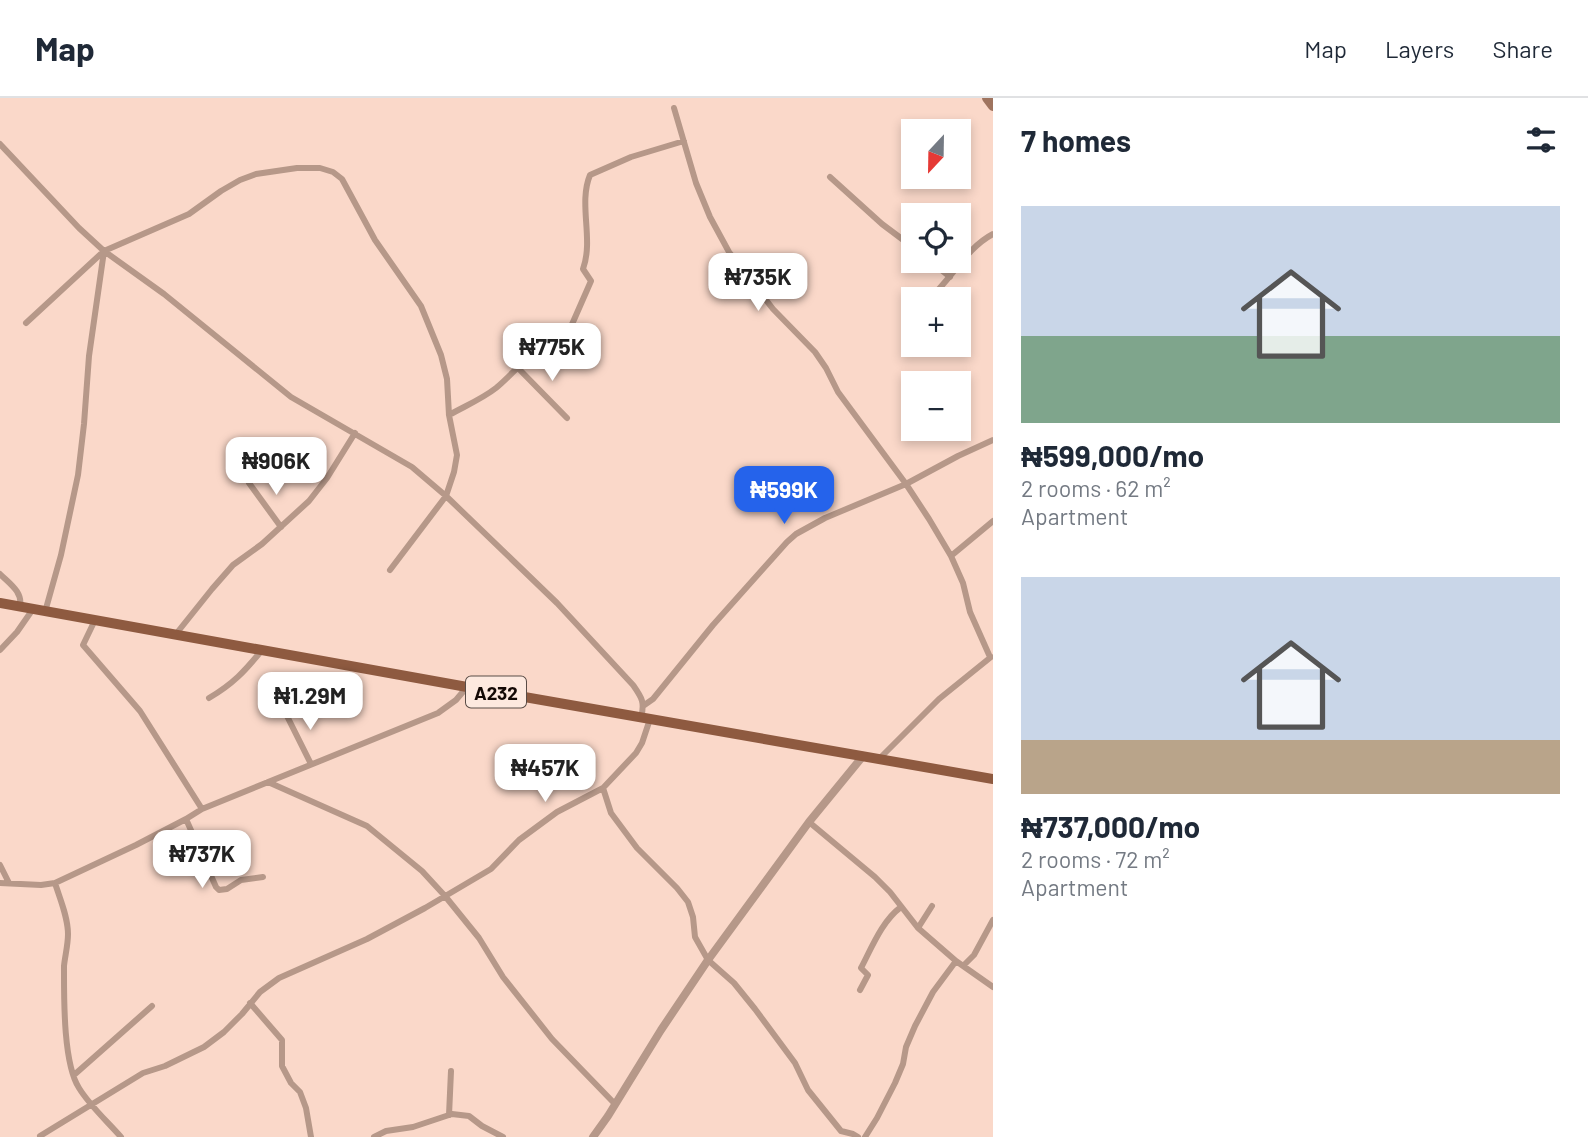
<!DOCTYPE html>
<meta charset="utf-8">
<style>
body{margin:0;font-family:Barlow,sans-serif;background:#f6f6f7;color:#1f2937;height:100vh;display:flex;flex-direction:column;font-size:26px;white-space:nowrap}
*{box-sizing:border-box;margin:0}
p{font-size:23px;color:#747a83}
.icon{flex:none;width:38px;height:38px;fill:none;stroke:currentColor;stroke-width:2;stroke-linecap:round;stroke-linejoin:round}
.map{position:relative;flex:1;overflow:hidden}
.panel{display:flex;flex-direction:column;background:#fff;width:595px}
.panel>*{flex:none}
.needle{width:46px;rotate:202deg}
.tools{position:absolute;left:901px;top:21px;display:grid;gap:14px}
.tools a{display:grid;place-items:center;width:70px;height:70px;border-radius:0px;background:#fff;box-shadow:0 4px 10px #0003;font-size:35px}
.price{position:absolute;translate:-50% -60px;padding:0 16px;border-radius:14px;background:#fff;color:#222;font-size:23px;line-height:46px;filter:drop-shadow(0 2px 4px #0008)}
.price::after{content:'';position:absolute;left:50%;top:42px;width:21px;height:16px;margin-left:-10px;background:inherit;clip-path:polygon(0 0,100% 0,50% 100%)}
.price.active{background:#2563eb;color:#fff}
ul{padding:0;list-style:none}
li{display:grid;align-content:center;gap:14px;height:371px;padding:0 28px}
li span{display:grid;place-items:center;height:217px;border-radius:0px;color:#555}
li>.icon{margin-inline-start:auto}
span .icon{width:126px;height:126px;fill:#fffc;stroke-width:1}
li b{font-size:30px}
h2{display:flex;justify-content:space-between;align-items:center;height:84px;padding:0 28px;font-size:30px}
header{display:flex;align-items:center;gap:42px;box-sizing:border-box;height:98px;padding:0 35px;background:#fff;border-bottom:2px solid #e0e1e3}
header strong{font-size:33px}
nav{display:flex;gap:38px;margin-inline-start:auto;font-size:24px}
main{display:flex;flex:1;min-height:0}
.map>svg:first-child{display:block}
</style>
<header>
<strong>Map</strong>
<nav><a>Map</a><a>Layers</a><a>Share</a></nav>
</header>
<main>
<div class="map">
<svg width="993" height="1039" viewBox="0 0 993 1039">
<rect width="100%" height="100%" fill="#fad8c9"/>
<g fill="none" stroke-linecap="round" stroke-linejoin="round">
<path stroke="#b69889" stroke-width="6" d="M 674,10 L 696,85 L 710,119 L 729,154 L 773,211 L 815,254 L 826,270 L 838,294 L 906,386 L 929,421 L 951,458 L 963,485 L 970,514 L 990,559
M 0,46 L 79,130 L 104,153 L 164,196 L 291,299 L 412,369 L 446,398 L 557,505 L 633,587 C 642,600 645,604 641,620
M 830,79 L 882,126 L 914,150
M 930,163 L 950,179
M 929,201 C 952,181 966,150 993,136
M 26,225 L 104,153 L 189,116 L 221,93 L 240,82 L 256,76 L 297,70 L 320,70 L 333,74 L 342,81 L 375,142 L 421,208 L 441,257 L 447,281 L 449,317 L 457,357 L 454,374 L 446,398 L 390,472
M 517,269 L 567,320
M 449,317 C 465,308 482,301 496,290 C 513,276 527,257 546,247 C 553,244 560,244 566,240 L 591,183 L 583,171 C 594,141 578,106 590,77 L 631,59 L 684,43
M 249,385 L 281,429
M 951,458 L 993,423
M 0,476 C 10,486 23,494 20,509
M 45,514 L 61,457 L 78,377 L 84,326 L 89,258 L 104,153
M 95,522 L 83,547 L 140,613 L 202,711
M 176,536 L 212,491 L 233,467 L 262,446 L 309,403 L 327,380 L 355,335
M 0,552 L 17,534 L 33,511
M 209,600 C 233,586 245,573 262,552
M 643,608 L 653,601 L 713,527 L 787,444 L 796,436 L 825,420 L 906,386 L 958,358 L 993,342
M 285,614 L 311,666
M 879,661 L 939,601 L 991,559
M 268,684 L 367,728 L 422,773 L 445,798 L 479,840 L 503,879 L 552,941 L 615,1006
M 603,690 L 611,715 L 637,750 L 677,790 L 688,804 L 693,819 L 695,839 L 708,862 L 734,885 L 755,911 L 795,965 L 808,992 L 841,1033 L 853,1036 L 858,1039
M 186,721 L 216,789 L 219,792 L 227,791 L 241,782 L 263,779
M 809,724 L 875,779 L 890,794 L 918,830 L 956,863 L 993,889
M 0,767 L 9,785
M 0,785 L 41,787 L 55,785 L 136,747 L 186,721 L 202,711 L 438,615 L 456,602 L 467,589
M 55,785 C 60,801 68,819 68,836 C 68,847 65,858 64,868 C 64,899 63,965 79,990 C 90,1008 107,1023 121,1039
M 918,830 L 932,808
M 963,868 L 974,857 L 993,822
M 860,892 L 868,877 L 861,870 C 872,849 882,823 901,809
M 250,905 L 282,942 L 282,968 L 291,985 L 300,994 L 306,1010 L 311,1039
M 74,977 L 152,908
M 449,1017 L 451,973
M 40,1038 L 143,975 L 165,968 L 204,949 L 224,934 L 242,916 L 260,894 L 279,880 L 367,841 L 425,810 L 491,771 L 519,742 L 557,714 L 603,690 L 636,655 L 642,645 L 650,621
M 374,1039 L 386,1033 L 413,1029 L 452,1016 L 469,1018 L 482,1028 L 503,1039
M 865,1039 L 877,1020 L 895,985 L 903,966 L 906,949 L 915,928 L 933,894 L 956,863"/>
<path stroke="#b69889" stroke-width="8" d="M 593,1039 L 608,1018 L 661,932 L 708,862 L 809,724 L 863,658"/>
<path stroke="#9f745f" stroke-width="10" d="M 987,0 L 993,8"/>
<path stroke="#8e5a40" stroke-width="10" d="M 0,505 L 467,589 L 993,681"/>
</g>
<g text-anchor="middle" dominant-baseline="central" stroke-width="5" stroke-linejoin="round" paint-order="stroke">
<rect fill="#fde9df" stroke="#594c46" stroke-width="2" x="466" y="578.5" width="60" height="31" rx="5"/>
<g font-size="19" font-weight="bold" fill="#130905">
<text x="496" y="594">A232</text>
</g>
</g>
</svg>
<div class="tools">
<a><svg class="needle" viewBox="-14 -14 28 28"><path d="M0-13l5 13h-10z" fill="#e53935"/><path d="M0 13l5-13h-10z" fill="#747a83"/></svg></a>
<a><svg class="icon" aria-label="locate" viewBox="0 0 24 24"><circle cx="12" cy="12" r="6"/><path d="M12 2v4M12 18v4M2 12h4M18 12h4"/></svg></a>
<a>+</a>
<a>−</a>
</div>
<b class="price" style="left:758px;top:215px">₦735K</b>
<b class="price" style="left:552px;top:285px">₦775K</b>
<b class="price" style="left:276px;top:399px">₦906K</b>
<b class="price active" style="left:784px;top:428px">₦599K</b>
<b class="price" style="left:310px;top:634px">₦1.29M</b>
<b class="price" style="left:545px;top:706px">₦457K</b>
<b class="price" style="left:202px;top:792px">₦737K</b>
</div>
<section class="panel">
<h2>7 homes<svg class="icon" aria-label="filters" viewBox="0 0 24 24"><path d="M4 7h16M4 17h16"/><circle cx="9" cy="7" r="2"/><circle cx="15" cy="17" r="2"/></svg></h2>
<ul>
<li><span style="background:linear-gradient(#c9d6e8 60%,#7fa58c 0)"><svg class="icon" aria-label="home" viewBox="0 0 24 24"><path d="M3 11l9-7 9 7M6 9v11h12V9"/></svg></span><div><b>₦599,000/mo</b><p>2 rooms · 62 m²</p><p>Apartment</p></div></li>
<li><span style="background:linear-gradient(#c9d6e8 75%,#b9a48a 0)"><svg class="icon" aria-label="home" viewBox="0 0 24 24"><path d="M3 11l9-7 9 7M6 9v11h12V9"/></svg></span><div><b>₦737,000/mo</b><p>2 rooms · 72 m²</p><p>Apartment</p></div></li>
</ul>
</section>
</main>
